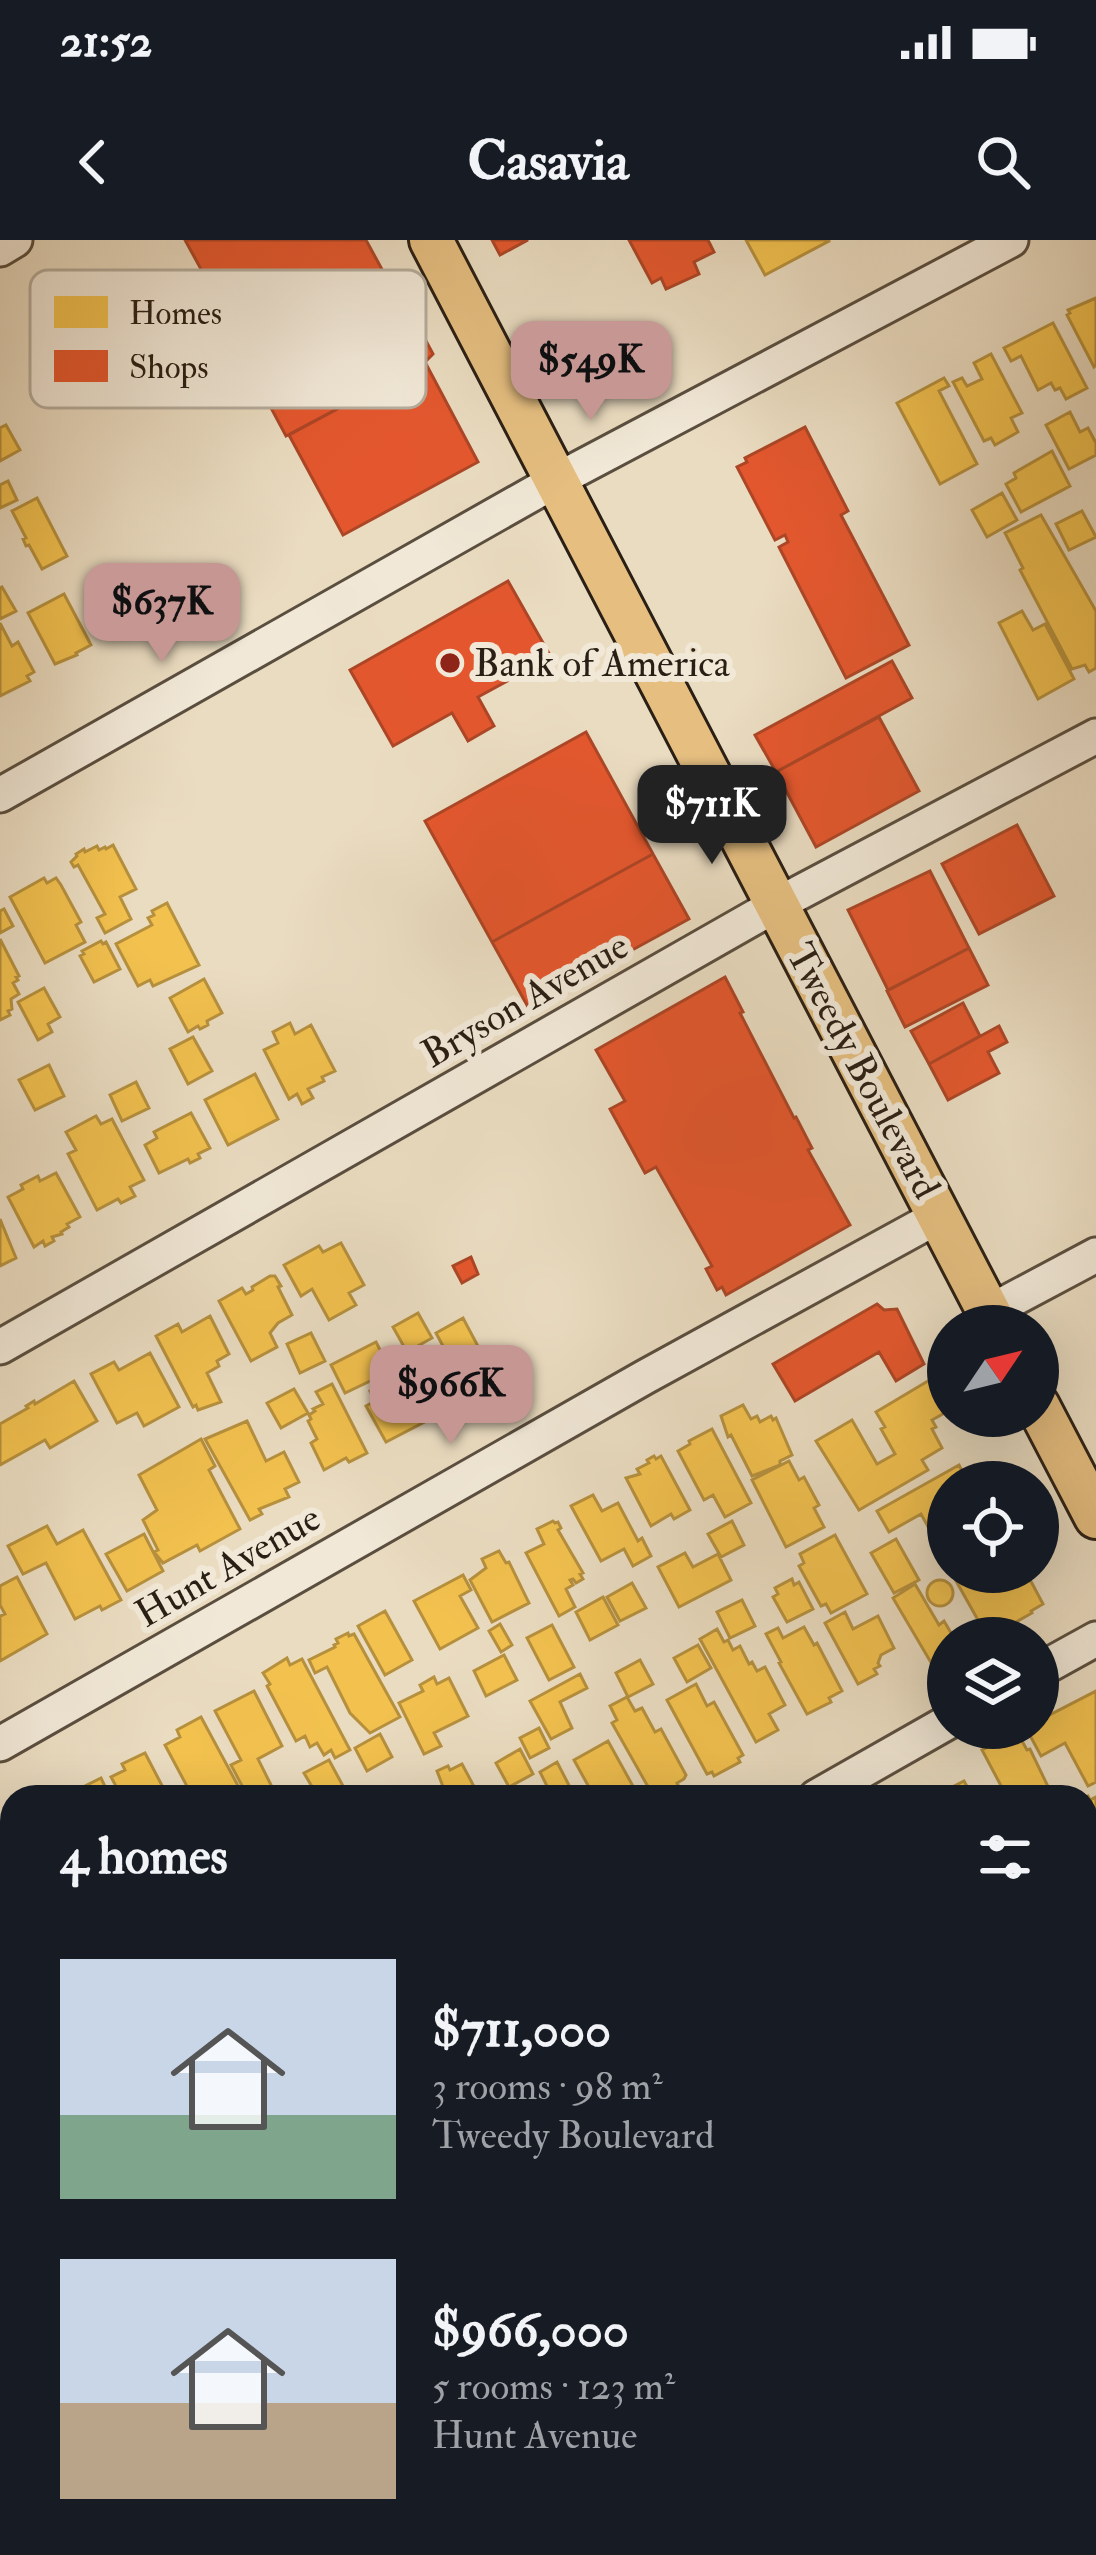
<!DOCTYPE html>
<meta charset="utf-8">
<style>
body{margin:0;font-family:"IM FELL Double Pica",serif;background:#20242c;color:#f1f3f6;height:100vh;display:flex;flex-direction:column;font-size:45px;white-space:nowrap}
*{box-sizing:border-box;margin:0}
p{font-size:39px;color:#9ea1a6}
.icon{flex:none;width:66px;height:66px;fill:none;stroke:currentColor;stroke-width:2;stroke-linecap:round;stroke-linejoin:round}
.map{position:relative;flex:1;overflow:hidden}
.sheet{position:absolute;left:0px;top:1545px;width:1098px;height:771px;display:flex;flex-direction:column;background:#171b24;border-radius:36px 36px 0 0;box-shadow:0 12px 48px #0002}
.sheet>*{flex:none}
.needle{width:78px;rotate:55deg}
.buttons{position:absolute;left:927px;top:1065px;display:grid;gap:24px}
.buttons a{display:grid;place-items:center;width:132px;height:132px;border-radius:50%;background:#171b24;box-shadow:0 12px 48px #0002;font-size:60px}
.price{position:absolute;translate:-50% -102px;padding:0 27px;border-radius:24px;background:#c59692;color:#111;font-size:39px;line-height:78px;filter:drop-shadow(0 3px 6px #0008)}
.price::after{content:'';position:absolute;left:50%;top:72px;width:36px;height:27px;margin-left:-18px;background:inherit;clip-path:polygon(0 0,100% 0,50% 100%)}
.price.active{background:#222;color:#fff}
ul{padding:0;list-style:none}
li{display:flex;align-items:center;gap:36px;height:300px;padding:0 60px}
li span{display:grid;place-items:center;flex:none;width:336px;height:240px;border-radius:0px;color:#555}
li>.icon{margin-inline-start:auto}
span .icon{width:144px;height:144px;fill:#fffc;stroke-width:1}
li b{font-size:51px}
h2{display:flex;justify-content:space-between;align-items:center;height:144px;padding:0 60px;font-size:51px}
.status{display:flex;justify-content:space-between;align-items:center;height:84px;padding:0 60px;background:#171b24;direction:ltr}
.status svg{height:33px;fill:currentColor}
header{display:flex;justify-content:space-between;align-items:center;height:156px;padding:0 60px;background:#171b24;font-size:54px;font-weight:700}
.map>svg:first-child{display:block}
</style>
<div class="status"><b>21:52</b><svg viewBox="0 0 49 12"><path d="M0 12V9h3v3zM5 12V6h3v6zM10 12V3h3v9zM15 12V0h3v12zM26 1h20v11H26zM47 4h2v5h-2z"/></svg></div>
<header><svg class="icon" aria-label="back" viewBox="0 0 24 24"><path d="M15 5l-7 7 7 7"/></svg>Casavia<svg class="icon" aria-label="search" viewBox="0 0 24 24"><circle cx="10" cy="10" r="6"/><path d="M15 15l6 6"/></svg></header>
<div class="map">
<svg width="1096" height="2315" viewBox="0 0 1096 2315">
<rect width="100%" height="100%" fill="#eadcc1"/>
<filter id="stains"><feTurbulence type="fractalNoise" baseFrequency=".00167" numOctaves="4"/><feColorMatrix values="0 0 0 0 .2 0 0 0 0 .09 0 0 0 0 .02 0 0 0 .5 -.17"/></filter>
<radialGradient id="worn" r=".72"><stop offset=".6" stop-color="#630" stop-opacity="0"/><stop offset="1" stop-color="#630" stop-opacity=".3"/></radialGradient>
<path fill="#f2c14e" stroke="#b6903d" stroke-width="3" d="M 746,0 L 829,0 L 829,1 L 765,35 Z
M 1096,58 L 1096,125 L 1094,127 L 1067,75 L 1070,73 L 1068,70 Z
M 1053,83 L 1087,148 L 1066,159 L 1060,148 L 1055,150 L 1051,143 L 1038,150 L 1021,116 L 1011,121 L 1004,108 Z
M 991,114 L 1022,173 L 1011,178 L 1018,192 L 995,205 L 991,198 L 984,201 L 953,142 L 962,138 L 967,146 L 982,139 L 974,123 Z
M 944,138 L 949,146 L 939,151 L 977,224 L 940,244 L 897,163 Z
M 1070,172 L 1080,192 L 1088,188 L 1096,203 L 1096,215 L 1069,229 L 1046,185 Z
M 6,185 L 20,210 L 0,221 L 0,188 Z
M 1052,211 L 1070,246 L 1021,272 L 1006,244 L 1016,238 L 1014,233 Z
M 8,241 L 17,260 L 0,268 L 0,245 Z
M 1002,253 L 1017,280 L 987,297 L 972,270 Z
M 37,258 L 67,316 L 42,329 L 29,305 L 26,306 L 23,299 L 26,298 L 12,271 Z
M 1082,271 L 1096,297 L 1069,310 L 1056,284 Z
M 1041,275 L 1096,371 L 1096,428 L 1089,432 L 1085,425 L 1072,429 L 1020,330 L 1023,328 L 1005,293 Z
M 2,347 L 16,371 L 0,379 L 0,348 Z
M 64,354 L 91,405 L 76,413 L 77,415 L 55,424 L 28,373 Z
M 1022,371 L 1033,390 L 1045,384 L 1074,439 L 1038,459 L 999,383 Z
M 0,383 L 12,406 L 18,402 L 34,432 L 27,436 L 30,441 L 0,456 Z
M 113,605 L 136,649 L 120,657 L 131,679 L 105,693 L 97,678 L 105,674 L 78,625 L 74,627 L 71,622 L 77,616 L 76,614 L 84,609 L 85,612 L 97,606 L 99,610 L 105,607 L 106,609 Z
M 44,638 L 47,643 L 56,638 L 61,645 L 81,682 L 76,685 L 85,702 L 45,723 L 10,657 Z
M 167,663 L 199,725 L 153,746 L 150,740 L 138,746 L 116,704 L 152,685 L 148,678 L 154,675 L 152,671 Z
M 4,669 L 13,686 L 0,693 L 0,671 Z
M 0,699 L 19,736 L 16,737 L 18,740 L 13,743 L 19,754 L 11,759 L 12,769 L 8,771 L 10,775 L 0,780 Z
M 101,701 L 103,704 L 106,702 L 120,729 L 94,742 L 80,716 L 84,714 L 82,711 Z
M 204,739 L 222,773 L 207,781 L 208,785 L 200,789 L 198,786 L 188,792 L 170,758 Z
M 44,748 L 60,777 L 48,784 L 52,792 L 38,800 L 18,762 Z
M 290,783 L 295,794 L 311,785 L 335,831 L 322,837 L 324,841 L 308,849 L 313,858 L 302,864 L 297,854 L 289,859 L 264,810 L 278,803 L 273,792 Z
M 193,797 L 212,831 L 188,844 L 170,809 Z
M 49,825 L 64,856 L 35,870 L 19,840 Z
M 255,834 L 278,879 L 228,905 L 205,860 Z
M 136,842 L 149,868 L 122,881 L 110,855 Z
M 191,873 L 210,908 L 198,914 L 200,918 L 190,923 L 188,919 L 159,933 L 145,905 L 157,898 L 154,892 Z
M 96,876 L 101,884 L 112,879 L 144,940 L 130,947 L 135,956 L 121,963 L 118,959 L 97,970 L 68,914 L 76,910 L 66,892 Z
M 56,933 L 80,977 L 67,984 L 69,987 L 61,992 L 62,994 L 52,997 L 54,1001 L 45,1006 L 43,1001 L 34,1007 L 8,957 L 23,949 L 21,945 L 38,936 L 40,941 Z
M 0,979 L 16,1018 L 0,1026 Z
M 341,1003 L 364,1045 L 349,1053 L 356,1065 L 329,1080 L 312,1049 L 301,1056 L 284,1025 L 319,1006 L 323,1012 Z
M 270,1036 L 275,1036 L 281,1046 L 278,1047 L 292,1075 L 278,1083 L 270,1093 L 277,1107 L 251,1121 L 219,1061 L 242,1048 L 246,1054 L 253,1050 L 252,1047 Z
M 418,1073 L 432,1098 L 407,1112 L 393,1087 Z
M 210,1076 L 229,1114 L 217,1121 L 219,1126 L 207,1133 L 221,1162 L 198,1170 L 196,1165 L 193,1167 L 156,1096 L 178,1084 L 182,1092 Z
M 463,1078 L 497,1142 L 479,1151 L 473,1141 L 450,1154 L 428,1114 L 443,1106 L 436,1093 Z
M 311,1093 L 325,1121 L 300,1133 L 287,1104 Z
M 376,1102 L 391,1131 L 345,1153 L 331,1125 Z
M 150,1113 L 179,1167 L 144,1186 L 137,1173 L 117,1183 L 91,1134 L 114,1122 L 119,1130 Z
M 410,1130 L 434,1177 L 386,1202 L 366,1166 L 375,1161 L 370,1151 Z
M 933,1138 L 948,1164 L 948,1171 L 932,1180 L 936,1187 L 932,1189 L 942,1208 L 922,1220 L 928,1230 L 859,1270 L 816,1201 L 852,1180 L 877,1224 L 895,1214 L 881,1189 L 885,1187 L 876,1172 Z
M 74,1141 L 97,1181 L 50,1208 L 45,1200 L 0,1225 L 0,1184 L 28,1168 L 26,1166 L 34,1161 L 35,1164 Z
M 332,1144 L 367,1213 L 349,1222 L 346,1218 L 324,1230 L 311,1203 L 317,1199 L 308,1181 L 311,1179 L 309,1175 L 315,1171 L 313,1169 L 323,1164 L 316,1152 Z
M 294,1149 L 308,1173 L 281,1188 L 267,1163 Z
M 743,1165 L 751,1179 L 757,1176 L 760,1182 L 771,1176 L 773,1180 L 776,1178 L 792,1215 L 780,1221 L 780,1225 L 752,1236 L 731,1195 L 728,1197 L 721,1176 Z
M 247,1181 L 266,1221 L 284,1212 L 299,1242 L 285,1249 L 289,1257 L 259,1269 L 262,1274 L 250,1280 L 205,1199 Z
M 712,1189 L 751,1263 L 725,1277 L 713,1255 L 704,1260 L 678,1211 L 690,1204 L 689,1201 Z
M 201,1199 L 215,1226 L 209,1230 L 240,1289 L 200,1311 L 197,1305 L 163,1323 L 154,1312 L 158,1310 L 143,1280 L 157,1270 L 139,1235 Z
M 654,1216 L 656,1219 L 661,1216 L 690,1270 L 674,1279 L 671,1274 L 651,1286 L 626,1238 L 640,1234 L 637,1229 L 649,1223 L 647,1220 Z
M 789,1221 L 799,1240 L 804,1237 L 819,1265 L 814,1268 L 824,1287 L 786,1307 L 752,1240 Z
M 959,1225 L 968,1242 L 948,1242 L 948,1306 L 941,1310 L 921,1274 L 889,1292 L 877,1271 Z
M 593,1255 L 602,1271 L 618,1263 L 638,1301 L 642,1298 L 651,1316 L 633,1326 L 624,1309 L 601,1321 L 571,1266 Z
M 553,1281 L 555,1283 L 558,1282 L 561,1288 L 558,1290 L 583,1333 L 580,1334 L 583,1339 L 576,1343 L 573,1339 L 570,1340 L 573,1345 L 566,1349 L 575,1367 L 559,1376 L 526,1313 L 544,1304 L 537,1289 Z
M 732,1281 L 744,1305 L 721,1317 L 708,1294 Z
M 47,1286 L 57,1304 L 83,1290 L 121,1360 L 102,1370 L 100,1366 L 75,1379 L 46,1323 L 23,1334 L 8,1306 Z
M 144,1294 L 163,1331 L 127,1351 L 106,1314 Z
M 835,1295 L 867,1354 L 831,1373 L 826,1364 L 821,1366 L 799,1326 L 804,1323 L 800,1314 Z
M 896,1299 L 919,1340 L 894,1353 L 871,1313 Z
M 499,1311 L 506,1323 L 509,1322 L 529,1363 L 492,1382 L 470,1340 L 486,1328 L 482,1319 Z
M 685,1313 L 693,1327 L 718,1314 L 731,1340 L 679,1367 L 658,1327 Z
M 968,1332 L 1026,1332 L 1043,1364 L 1031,1371 L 1032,1373 L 988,1398 L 955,1339 Z
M 463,1335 L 471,1350 L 460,1356 L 478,1388 L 440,1409 L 414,1361 Z
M 17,1337 L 47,1394 L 0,1421 L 0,1376 L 5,1374 L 0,1365 L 0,1346 Z
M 792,1339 L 794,1345 L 799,1342 L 813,1369 L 787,1382 L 773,1357 L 778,1354 L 775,1348 Z
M927 1353a13 13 0 1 1 26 0a13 13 0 1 1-26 0Z
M 632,1343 L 646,1368 L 620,1381 L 607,1357 Z
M 915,1344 L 939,1385 L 944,1381 L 954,1398 L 948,1398 L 948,1417 L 933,1426 L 893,1358 Z
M 603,1357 L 618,1385 L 590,1400 L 576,1372 Z
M 742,1360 L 755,1386 L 730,1398 L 717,1372 Z
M 385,1371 L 412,1420 L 385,1435 L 358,1386 Z
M 845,1372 L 853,1389 L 878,1376 L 894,1408 L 881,1415 L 878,1423 L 880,1426 L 874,1429 L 877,1434 L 858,1444 L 825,1383 Z
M 500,1384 L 512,1405 L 501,1412 L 489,1391 Z
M 552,1385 L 574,1427 L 549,1440 L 527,1398 Z
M 804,1387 L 814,1405 L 817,1403 L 842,1451 L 829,1458 L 831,1462 L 807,1474 L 779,1423 L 781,1422 L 766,1394 L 778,1388 L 783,1398 Z
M 717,1389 L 724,1402 L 728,1400 L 733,1410 L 740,1406 L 749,1424 L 752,1422 L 757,1431 L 765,1427 L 785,1465 L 769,1474 L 778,1490 L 756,1502 L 700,1399 Z
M 348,1393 L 349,1396 L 354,1394 L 400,1477 L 370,1493 L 350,1473 L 327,1427 L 315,1433 L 309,1420 L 335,1407 L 334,1405 L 338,1403 L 336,1399 Z
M 698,1405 L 711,1428 L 687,1442 L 674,1418 Z
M 504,1415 L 517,1440 L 486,1456 L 474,1431 Z
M 287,1418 L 290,1425 L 302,1419 L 350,1510 L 335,1518 L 331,1510 L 324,1515 L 317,1503 L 310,1507 L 305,1496 L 296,1501 L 267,1446 L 270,1444 L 263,1433 Z
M 640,1420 L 653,1444 L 628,1457 L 616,1433 Z
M 580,1434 L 587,1448 L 560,1462 L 572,1488 L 551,1499 L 530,1461 Z
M 434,1437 L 437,1444 L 449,1438 L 468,1476 L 434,1493 L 441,1506 L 424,1514 L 399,1463 L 423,1451 L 420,1445 Z
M 696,1444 L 707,1466 L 714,1462 L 743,1515 L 738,1518 L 740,1522 L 714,1536 L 712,1532 L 707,1534 L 667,1460 Z
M 254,1451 L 282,1506 L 258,1519 L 277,1557 L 248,1557 L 231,1525 L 241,1520 L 215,1471 Z
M 1096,1451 L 1096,1542 L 1088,1546 L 1065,1503 L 1041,1516 L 1026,1488 L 1038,1488 L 1038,1481 Z
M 627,1457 L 635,1471 L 642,1468 L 655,1492 L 661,1489 L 686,1535 L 684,1539 L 677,1543 L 678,1545 L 664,1553 L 661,1547 L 651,1552 L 612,1483 L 617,1480 L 610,1466 Z
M 201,1477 L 243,1555 L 239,1557 L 199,1557 L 193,1547 L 189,1550 L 165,1505 L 180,1497 L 177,1490 Z
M 539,1488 L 549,1508 L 530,1518 L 520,1498 Z
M 1017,1492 L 1027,1510 L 1030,1509 L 1053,1557 L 1007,1557 L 982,1510 Z
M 380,1494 L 392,1517 L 367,1531 L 355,1508 Z
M 608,1501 L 639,1557 L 591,1557 L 587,1551 L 590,1549 L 574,1520 Z
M 520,1509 L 533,1534 L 509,1547 L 496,1523 Z
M 145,1513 L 168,1557 L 122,1557 L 111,1537 L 125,1530 L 122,1524 Z
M 329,1520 L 343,1546 L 318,1557 L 304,1533 Z
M 557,1522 L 575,1557 L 535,1557 L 533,1554 L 547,1546 L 540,1532 Z
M 462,1524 L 478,1554 L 472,1557 L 447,1557 L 437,1531 L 448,1526 L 450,1530 Z
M 101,1538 L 110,1557 L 69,1557 L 79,1549 Z
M 964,1541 L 973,1557 L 935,1557 L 935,1556 Z
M 1088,1556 L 1090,1560 L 1096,1557 L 1096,1602 L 1086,1585 L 1086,1557 Z
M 1086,1608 L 1096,1626 L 1096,1648 L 1086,1654 Z
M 0,1614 L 12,1637 L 12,1649 L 7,1651 L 9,1661 L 3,1664 L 12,1685 L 0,1692 Z
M 1092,1654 L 1096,1660 L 1096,1716 L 1090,1720 L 1086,1713 L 1086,1658 Z
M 10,1776 L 12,1780 L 12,1805 L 0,1781 Z
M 1086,1778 L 1096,1798 L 1096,1823 L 1090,1826 L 1086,1822 Z
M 0,1797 L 12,1818 L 12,1824 L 0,1830 Z
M 0,1880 L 10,1898 L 12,1896 L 12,1923 L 0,1930 Z
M 1096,1986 L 1096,2033 L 1086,2014 L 1086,1991 Z
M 1086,2046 L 1093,2059 L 1086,2062 L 1095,2078 L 1086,2082 Z
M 1095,2173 L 1096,2209 L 1086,2214 L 1086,2178 Z
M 1096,2257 L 1096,2285 L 1086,2266 L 1086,2263 Z
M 1086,2299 L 1094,2315 L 1043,2315 L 1038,2304 L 1086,2304 Z
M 80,2304 L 122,2304 L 126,2311 L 119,2315 L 86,2315 Z
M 151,2304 L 163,2304 L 167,2315 L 135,2315 L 134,2313 Z
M 185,2304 L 233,2304 L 237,2311 L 231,2315 L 189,2315 Z
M 531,2304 L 564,2304 L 570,2315 L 524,2315 L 521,2310 Z
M 576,2304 L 622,2304 L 627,2313 L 582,2315 Z
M 721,2304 L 764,2304 L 770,2315 L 722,2315 L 717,2307 Z
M 772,2304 L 819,2304 L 800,2315 L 779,2315 Z
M 869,2304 L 900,2304 L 906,2315 L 874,2315 Z
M 919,2304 L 967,2304 L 969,2309 L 957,2315 L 915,2315 L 911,2308 Z
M 971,2304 L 1020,2304 L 1026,2315 L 977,2315 Z"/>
<path fill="#e4572e" stroke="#ac4626" stroke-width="3" d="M 185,0 L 366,0 L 421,101 L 425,99 L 433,114 L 425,122 L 286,196 L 232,95 L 236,93 Z
M 492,0 L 528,0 L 500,15 Z
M 629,0 L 708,0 L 714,12 L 694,22 L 699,34 L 666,49 L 661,38 L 652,43 Z
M 425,122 L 478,222 L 343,295 L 289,195 Z
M 805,187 L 848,271 L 841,275 L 909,405 L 846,438 L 779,307 L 788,302 L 785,295 L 775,300 L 737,227 L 747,222 L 745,218 Z
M 508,341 L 551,417 L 478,457 L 494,486 L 468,501 L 452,473 L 393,506 L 350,430 Z
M 892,421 L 912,458 L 776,532 L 755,495 Z
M 879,477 L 919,551 L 816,607 L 776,532 Z
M 586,492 L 653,614 L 492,702 L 425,581 Z
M 1017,585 L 1054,656 L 979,694 L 942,624 Z
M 653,614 L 689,679 L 528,767 L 492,702 Z
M 930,631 L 969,708 L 888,750 L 848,670 Z
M 969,708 L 988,745 L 905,787 L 887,751 Z
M 725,737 L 743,772 L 740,773 L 794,878 L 796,877 L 812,908 L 808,910 L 850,985 L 726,1055 L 722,1047 L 717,1050 L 706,1029 L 712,1026 L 656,927 L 645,933 L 610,869 L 625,861 L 596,810 Z
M 963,763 L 980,796 L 929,824 L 911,791 Z
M 999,786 L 1007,802 L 988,812 L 999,833 L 948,860 L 929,824 Z
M 471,1017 L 478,1034 L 462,1043 L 453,1026 Z
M 877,1064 L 884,1070 L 897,1069 L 924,1124 L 896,1141 L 879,1112 L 795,1161 L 773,1124 Z"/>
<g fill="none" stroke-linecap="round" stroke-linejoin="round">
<defs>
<path id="minor" d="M 0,9 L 15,0
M 0,555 L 555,241 L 1011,0
M 989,1072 L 1096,1015
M 0,1107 L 776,665 L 1096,496
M 1038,1431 L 1096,1399
M 0,1504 L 645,1137 L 939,976
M 816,1557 L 948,1482
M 1086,1908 L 1096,1902
M 0,2022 L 12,2015
M 0,2255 L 12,2278
M 25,2304 L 31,2315
M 371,2315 L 391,2304"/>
<path id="major" d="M 431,0 L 996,1086
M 1038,1166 L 1096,1277"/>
</defs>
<use href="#minor" stroke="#5a4e3f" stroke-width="39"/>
<use href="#major" stroke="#2a1f14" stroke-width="48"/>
<use href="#minor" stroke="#f1e8d7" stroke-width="33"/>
<use href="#major" stroke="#e5be80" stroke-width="42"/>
</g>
<circle fill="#8f2418" stroke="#f1e8d7" stroke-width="4.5" cx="450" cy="423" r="12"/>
<g text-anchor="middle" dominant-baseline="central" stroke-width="12" stroke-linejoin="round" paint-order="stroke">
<g font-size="39" fill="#2a1f14" stroke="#f1e8d7" text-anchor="start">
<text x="474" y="423">Bank of America</text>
</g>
<g font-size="39" fill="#2a1f14" stroke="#f1e8d7">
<text transform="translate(525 760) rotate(-30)">Bryson Avenue</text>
<text transform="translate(863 831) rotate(62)">Tweedy Boulevard</text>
<text transform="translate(228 1326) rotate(-30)">Hunt Avenue</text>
</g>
</g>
<rect x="30" y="30" width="396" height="138" rx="18" fill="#f1e8d7" stroke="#b5ac9c" stroke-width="3"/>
<rect x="54" y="56" width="54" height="32" fill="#f2c14e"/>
<rect x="54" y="110" width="54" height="32" fill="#e4572e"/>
<g font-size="33" fill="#2a1f14">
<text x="129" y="84">Homes</text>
<text x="129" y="138">Shops</text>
</g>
<rect width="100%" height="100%" filter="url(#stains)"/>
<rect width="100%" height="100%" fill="url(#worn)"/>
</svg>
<div class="buttons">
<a><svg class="needle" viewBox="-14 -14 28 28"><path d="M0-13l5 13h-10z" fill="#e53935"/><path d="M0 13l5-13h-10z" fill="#9ea1a6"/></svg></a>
<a><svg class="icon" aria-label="locate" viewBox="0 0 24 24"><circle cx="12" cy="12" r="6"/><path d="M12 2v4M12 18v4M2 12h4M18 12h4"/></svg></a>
<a><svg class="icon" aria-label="layers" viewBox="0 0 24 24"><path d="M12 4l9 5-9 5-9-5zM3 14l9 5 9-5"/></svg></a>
</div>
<b class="price" style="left:591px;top:183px">$549K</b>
<b class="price" style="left:162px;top:425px">$637K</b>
<b class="price active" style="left:712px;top:627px">$711K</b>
<b class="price" style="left:451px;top:1207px">$966K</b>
<section class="sheet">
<h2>4 homes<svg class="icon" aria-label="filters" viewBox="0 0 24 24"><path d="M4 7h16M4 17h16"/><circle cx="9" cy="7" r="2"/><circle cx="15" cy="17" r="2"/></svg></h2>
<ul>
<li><span style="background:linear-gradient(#c9d6e8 65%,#7fa58c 0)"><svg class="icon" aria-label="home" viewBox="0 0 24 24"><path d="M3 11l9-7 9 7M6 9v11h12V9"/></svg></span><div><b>$711,000</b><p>3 rooms · 98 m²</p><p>Tweedy Boulevard</p></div></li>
<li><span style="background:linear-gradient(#c9d6e8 60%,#b9a48a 0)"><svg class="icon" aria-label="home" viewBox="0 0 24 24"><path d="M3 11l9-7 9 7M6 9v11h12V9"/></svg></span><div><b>$966,000</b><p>5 rooms · 123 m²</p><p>Hunt Avenue</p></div></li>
</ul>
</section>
</div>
